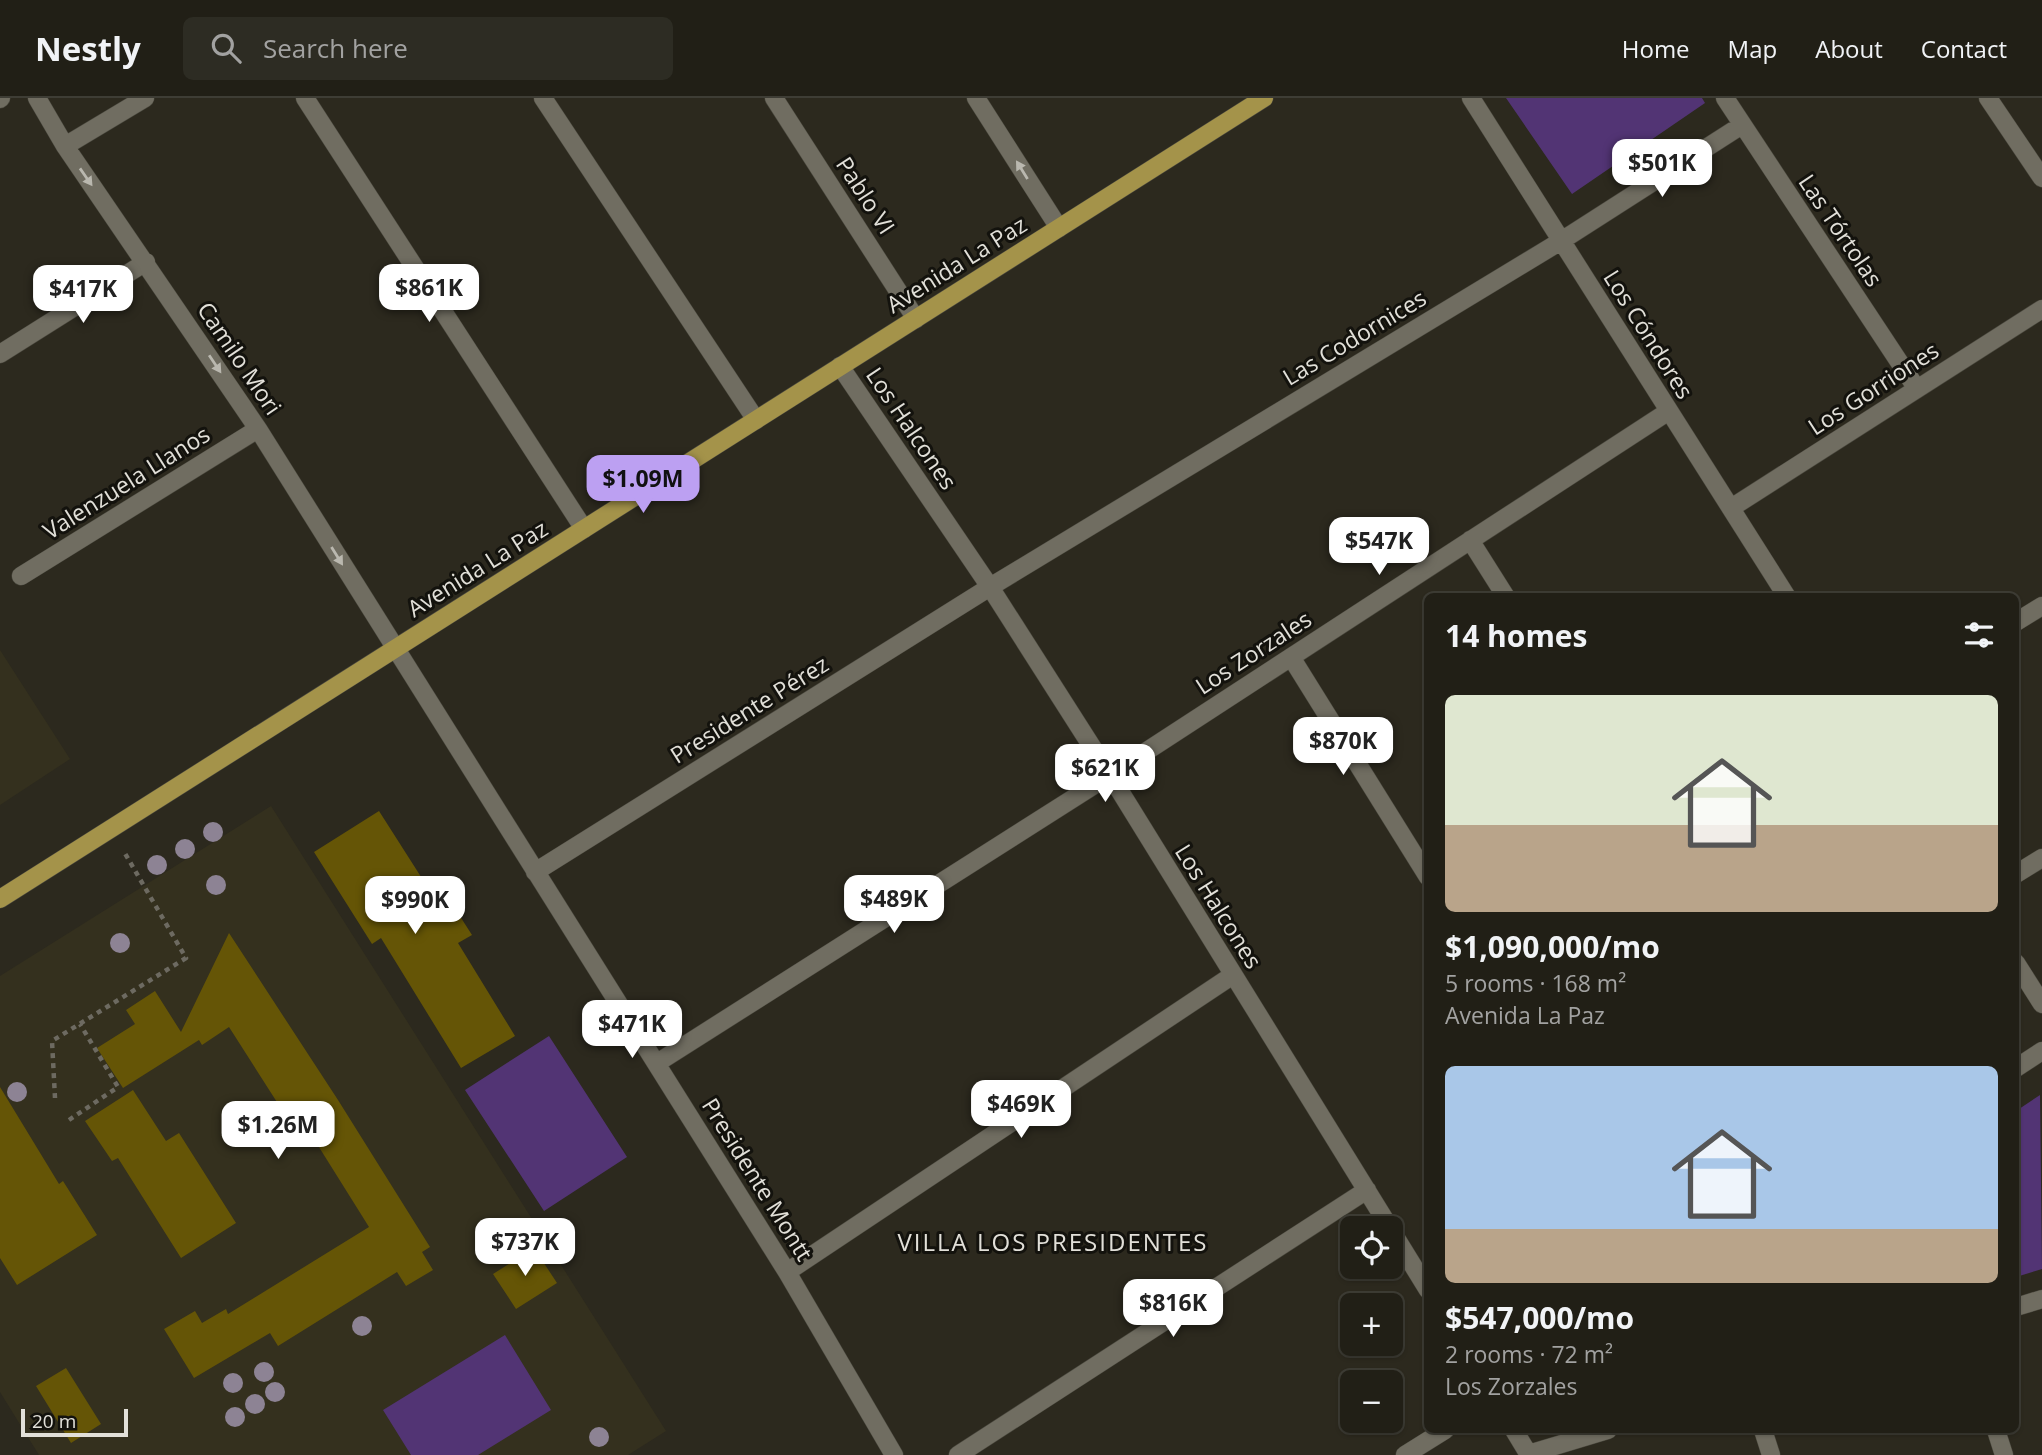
<!DOCTYPE html>
<meta charset="utf-8">
<style>
body{margin:0;font-family:"Open Sans",sans-serif;background:#2d2c23;color:#f1f3f6;height:100vh;display:flex;flex-direction:column;font-size:26px;white-space:nowrap}
*{box-sizing:border-box;margin:0}
p{font-size:23px;color:#a2a2a1}
.icon{flex:none;width:38px;height:38px;fill:none;stroke:currentColor;stroke-width:2;stroke-linecap:round;stroke-linejoin:round}
.map{position:relative;flex:1;overflow:hidden}
.drawer{position:absolute;left:1424px;top:495px;width:595px;height:840px;display:flex;flex-direction:column;background:#211f16;border-radius:10px;box-shadow:0 2px 5px #0004,0 0 0 2px #3e3d35}
.drawer>*{flex:none}
.fabs{position:absolute;left:1340px;top:1118px;display:grid;gap:14px}
.fabs a{display:grid;place-items:center;width:63px;height:63px;border-radius:10px;background:#211f16;box-shadow:0 2px 5px #0004,0 0 0 2px #3e3d35;font-size:35px}
.scale{position:absolute;left:21px;bottom:18px;width:107px;box-sizing:border-box;padding-left:7px;border:4px solid #e2e0d9;border-top:0;font-size:19px;line-height:24px;white-space:nowrap;color:#e2e0d9;-webkit-text-stroke:5px #13120d;paint-order:stroke}
.price{position:absolute;translate:-50% -60px;padding:0 16px;border-radius:14px;background:#fff;color:#222;font-size:23px;line-height:46px;filter:drop-shadow(0 2px 4px #0008)}
.price::after{content:'';position:absolute;left:50%;top:42px;width:21px;height:16px;margin-left:-10px;background:inherit;clip-path:polygon(0 0,100% 0,50% 100%)}
.price.on{background:#bca0f2;color:#111}
ul{padding:0;list-style:none}
li{display:grid;align-content:center;gap:14px;height:371px;padding:0 21px}
li span{display:grid;place-items:center;height:217px;border-radius:10px;color:#555}
li>.icon{margin-inline-start:auto}
span .icon{width:126px;height:126px;fill:#fffc;stroke-width:1}
li b{font-size:30px}
h2{display:flex;justify-content:space-between;align-items:center;height:84px;padding:0 21px;font-size:30px}
header{display:flex;align-items:center;gap:42px;box-sizing:border-box;height:98px;padding:0 35px;background:#211f16;border-bottom:2px solid #3e3d35}
header strong{font-size:33px}
nav{display:flex;gap:38px;margin-inline-start:auto;font-size:24px}
.search{width:490px;height:63px;background:#2d2c23;display:flex;align-items:center;gap:18px;box-sizing:border-box;padding:0 24px;border-radius:10px;color:#a2a2a1;font-size:26px}
.map>svg:first-child{display:block}
</style>
<header>
<strong>Nestly</strong>
<div class="search"><svg class="icon" aria-label="search" viewBox="0 0 24 24"><circle cx="10" cy="10" r="6"/><path d="M15 15l6 6"/></svg>Search here</div>
<nav><a>Home</a><a>Map</a><a>About</a><a>Contact</a></nav>
</header>
<div class="map">
<svg width="2042" height="1357" viewBox="0 0 2042 1357">
<rect width="100%" height="100%" fill="#2c291e"/>
<path fill="#34301e" d="M 0,552 L 70,661 L 0,707 Z
M 271,708 L 666,1333 L 628,1357 L 39,1357 L 0,1294 L 0,878 Z"/>
<path fill="#523474" d="M 1506,0 L 1702,0 L 1705,5 L 1572,96 Z
M 549,938 L 627,1059 L 544,1113 L 465,992 Z
M 2040,997 L 2042,1171 L 2016,1179 L 2016,1013 Z
M 505,1237 L 551,1312 L 478,1357 L 411,1357 L 383,1312 Z"/>
<path fill="#655506" d="M 379,713 L 446,818 L 456,812 L 472,837 L 458,845 L 515,938 L 461,970 L 381,840 L 372,846 L 314,754 Z
M 229,835 L 338,1002 L 430,1149 L 422,1154 L 433,1172 L 406,1188 L 397,1174 L 278,1248 L 270,1235 L 194,1280 L 164,1231 L 195,1213 L 202,1225 L 226,1211 L 228,1216 L 369,1129 L 292,1006 L 282,1012 L 229,929 L 202,947 L 199,942 L 123,990 L 97,950 L 135,926 L 126,912 L 155,893 L 181,934 Z
M 0,989 L 59,1086 L 63,1083 L 97,1137 L 17,1187 L 0,1160 Z
M 133,992 L 166,1043 L 179,1035 L 236,1125 L 181,1160 L 118,1060 L 112,1063 L 85,1023 Z
M 534,1150 L 557,1185 L 516,1211 L 493,1176 Z
M 66,1270 L 101,1326 L 71,1345 L 36,1288 Z"/>
<g fill="none" stroke-linecap="round" stroke-linejoin="round">
<defs>
<path id="minor" d="M 37,0 L 65,48 L 258,331 L 787,1174 L 894,1357
M 305,0 L 584,431
M 543,0 L 756,322
M 774,0 L 916,221
M 976,0 L 1059,130
M 1471,0 L 1787,499
M 1725,0 L 1917,291
M 1988,0 L 2042,80
M 0,1 L 1,0
M 65,48 L 145,0
M 0,256 L 146,164
M 840,268 L 990,489 L 1110,677 L 1390,1130
M 1731,410 L 2042,211
M 1470,442 L 1506,499
M 21,478 L 258,331
M 2016,524 L 2042,508
M 1291,559 L 1428,779
M 535,774 L 990,489 L 1561,143 L 1742,27
M 2016,776 L 2042,760
M 2016,865 L 2042,906
M 657,965 L 1110,677 L 1669,313
M 2016,970 L 2042,953
M 1391,1132 L 1428,1192
M 787,1174 L 1233,877
M 2016,1209 L 2042,1201
M 1514,1332 L 1529,1357
M 1763,1332 L 1771,1357
M 1996,1332 L 2004,1357
M 1528,1356 L 1608,1332
M 958,1357 L 1367,1092
M 1405,1357 L 1445,1332"/>
<path id="major" d="M 0,801 L 1264,0"/>
</defs>
<use href="#minor" stroke="#4a483e" stroke-width="19"/>
<use href="#major" stroke="#4a483e" stroke-width="19"/>
<path stroke="#6d6a61" stroke-width="4.5" stroke-dasharray="5 5" stroke-linecap="butt" d="M 55,1000 L 52,943 L 186,860 L 123,752
M 69,1022 L 118,989 L 80,926"/>
<use href="#minor" stroke="#706d61" stroke-width="18"/>
<use href="#major" stroke="#a4934a" stroke-width="18"/>
</g>
<g fill="#8d8394">
<circle cx="213" cy="734" r="10"/>
<circle cx="185" cy="751" r="10"/>
<circle cx="157" cy="767" r="10"/>
<circle cx="216" cy="787" r="10"/>
<circle cx="120" cy="845" r="10"/>
<circle cx="17" cy="994" r="10"/>
<circle cx="362" cy="1228" r="10"/>
<circle cx="264" cy="1274" r="10"/>
<circle cx="233" cy="1285" r="10"/>
<circle cx="275" cy="1294" r="10"/>
<circle cx="255" cy="1306" r="10"/>
<circle cx="235" cy="1319" r="10"/>
<circle cx="599" cy="1339" r="10"/>
</g>
<defs><path id="oneway-solid" d="M-6-.8H1V-3.2L6.5 0L1 3.2V.8H-6Z" transform="scale(1.75)"/></defs>
<g fill="#bab8af">
<use href="#oneway-solid" transform="translate(1022 72) rotate(-122)"/>
<use href="#oneway-solid" transform="translate(86 79) rotate(55)"/>
<use href="#oneway-solid" transform="translate(215 266) rotate(56)"/>
<use href="#oneway-solid" transform="translate(337 458) rotate(58)"/>
</g>
<g text-anchor="middle" dominant-baseline="central" stroke-width="6" stroke-linejoin="round" paint-order="stroke">
<g font-size="23" fill="#e2e0d9" stroke="#13120d">
<text transform="translate(866 97) rotate(57)">Pablo VI</text>
<text transform="translate(1841 132) rotate(56)">Las Tórtolas</text>
<text transform="translate(956 166) rotate(-32)">Avenida La Paz</text>
<text transform="translate(1649 236) rotate(58)">Los Cóndores</text>
<text transform="translate(1354 239) rotate(-31)">Las Codornices</text>
<text transform="translate(240 260) rotate(56)">Camilo Mori</text>
<text transform="translate(1873 290) rotate(-33)">Los Gorriones</text>
<text transform="translate(912 330) rotate(56)">Los Halcones</text>
<text transform="translate(126 384) rotate(-32)">Valenzuela Llanos</text>
<text transform="translate(477 470) rotate(-32)">Avenida La Paz</text>
<text transform="translate(1253 554) rotate(-33)">Los Zorzales</text>
<text transform="translate(749 611) rotate(-32)">Presidente Pérez</text>
<text transform="translate(1219 808) rotate(58)">Los Halcones</text>
<text transform="translate(758 1081) rotate(58)">Presidente Montt</text>
</g>
<g font-size="24" letter-spacing="2" fill="#e2e0d9" stroke="#13120d">
<text x="1053" y="1143">VILLA LOS PRESIDENTES</text>
</g>
</g>
</svg>
<div class="fabs">
<a><svg class="icon" aria-label="locate" viewBox="0 0 24 24"><circle cx="12" cy="12" r="6"/><path d="M12 2v4M12 18v4M2 12h4M18 12h4"/></svg></a>
<a>+</a>
<a>−</a>
</div>
<div class="scale">20 m</div>
<b class="price" style="left:1662px;top:101px">$501K</b>
<b class="price" style="left:429px;top:226px">$861K</b>
<b class="price" style="left:83px;top:227px">$417K</b>
<b class="price on" style="left:643px;top:417px">$1.09M</b>
<b class="price" style="left:1379px;top:479px">$547K</b>
<b class="price" style="left:1343px;top:679px">$870K</b>
<b class="price" style="left:1105px;top:706px">$621K</b>
<b class="price" style="left:894px;top:837px">$489K</b>
<b class="price" style="left:415px;top:838px">$990K</b>
<b class="price" style="left:632px;top:962px">$471K</b>
<b class="price" style="left:1021px;top:1042px">$469K</b>
<b class="price" style="left:278px;top:1063px">$1.26M</b>
<b class="price" style="left:525px;top:1180px">$737K</b>
<b class="price" style="left:1173px;top:1241px">$816K</b>
<section class="drawer">
<h2>14 homes<svg class="icon" aria-label="filters" viewBox="0 0 24 24"><path d="M4 7h16M4 17h16"/><circle cx="9" cy="7" r="2"/><circle cx="15" cy="17" r="2"/></svg></h2>
<ul>
<li><span style="background:linear-gradient(#dfe7d0 60%,#b9a48a 0)"><svg class="icon" aria-label="home" viewBox="0 0 24 24"><path d="M3 11l9-7 9 7M6 9v11h12V9"/></svg></span><div><b>$1,090,000/mo</b><p>5 rooms · 168 m²</p><p>Avenida La Paz</p></div></li>
<li><span style="background:linear-gradient(#a9c7e8 75%,#b9a48a 0)"><svg class="icon" aria-label="home" viewBox="0 0 24 24"><path d="M3 11l9-7 9 7M6 9v11h12V9"/></svg></span><div><b>$547,000/mo</b><p>2 rooms · 72 m²</p><p>Los Zorzales</p></div></li>
</ul>
</section>
</div>
